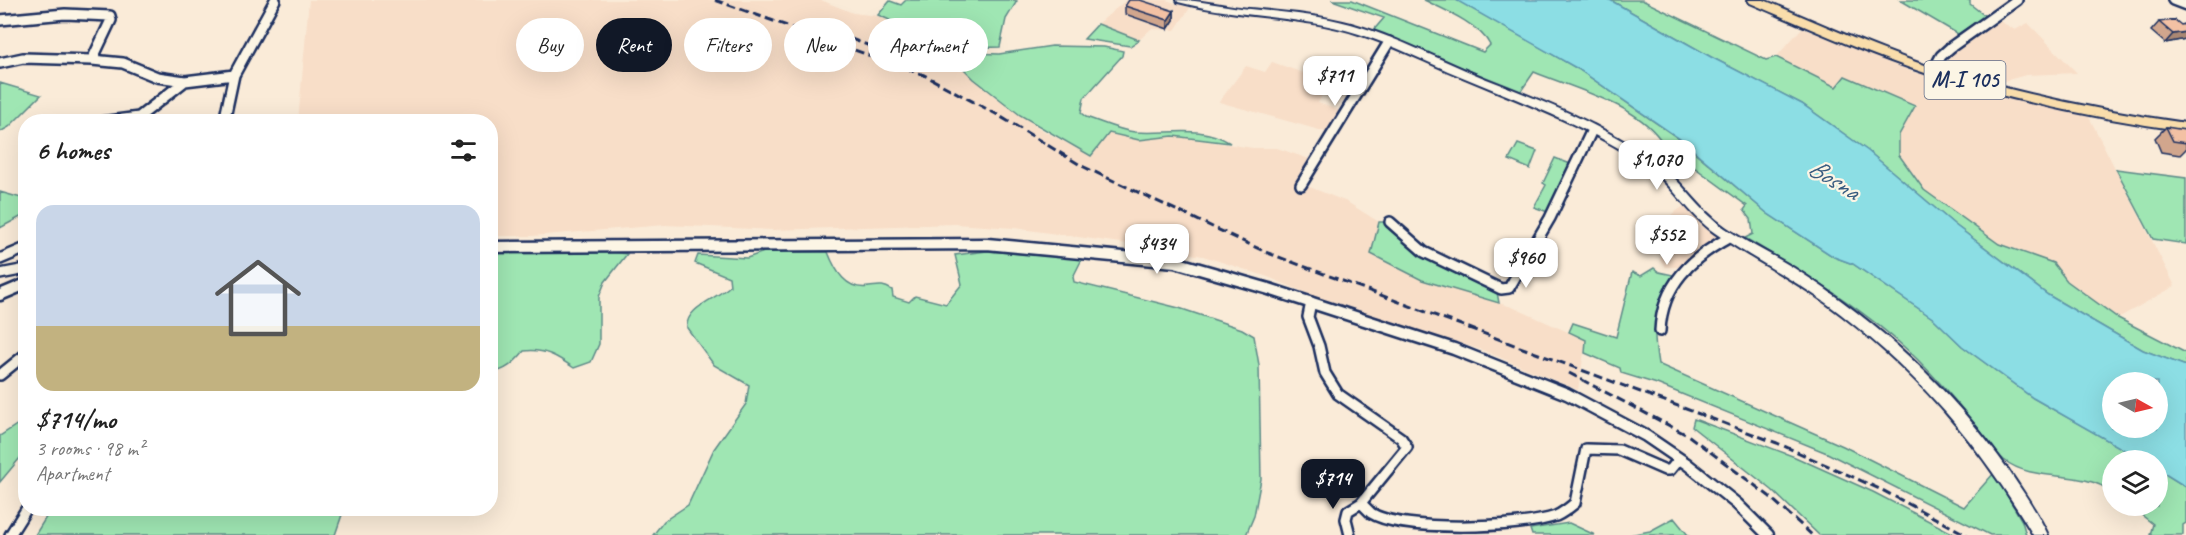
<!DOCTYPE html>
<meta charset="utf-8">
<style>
body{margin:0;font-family:Caveat,sans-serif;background:#f6f6f6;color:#222;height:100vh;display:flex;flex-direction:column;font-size:22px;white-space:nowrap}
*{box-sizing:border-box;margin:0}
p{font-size:20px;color:#767676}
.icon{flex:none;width:33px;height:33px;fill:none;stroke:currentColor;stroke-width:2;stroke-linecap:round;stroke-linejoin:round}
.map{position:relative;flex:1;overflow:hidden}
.sheet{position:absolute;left:18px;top:114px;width:480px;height:402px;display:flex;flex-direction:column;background:#fff;border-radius:24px;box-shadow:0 6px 24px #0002}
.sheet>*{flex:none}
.banner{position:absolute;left:516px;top:18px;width:570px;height:54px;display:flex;gap:12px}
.needle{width:39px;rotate:98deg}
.fabs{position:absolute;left:2102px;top:372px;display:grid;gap:12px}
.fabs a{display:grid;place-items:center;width:66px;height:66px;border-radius:50%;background:#fff;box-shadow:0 6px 24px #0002;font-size:30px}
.price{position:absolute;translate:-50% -51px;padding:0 14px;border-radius:12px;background:#fff;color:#222;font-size:20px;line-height:39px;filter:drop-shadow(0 2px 3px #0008)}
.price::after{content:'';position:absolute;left:50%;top:36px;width:18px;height:14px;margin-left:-9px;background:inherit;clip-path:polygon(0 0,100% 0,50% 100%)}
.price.current{background:#111827;color:#fff}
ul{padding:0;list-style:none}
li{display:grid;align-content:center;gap:12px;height:318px;padding:0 18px}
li+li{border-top:2px solid #e0e0e0}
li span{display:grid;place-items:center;height:186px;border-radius:18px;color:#555}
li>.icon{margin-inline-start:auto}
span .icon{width:108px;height:108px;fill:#fffc;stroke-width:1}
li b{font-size:26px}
h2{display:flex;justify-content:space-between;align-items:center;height:72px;padding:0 18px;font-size:26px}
.chip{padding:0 21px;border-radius:27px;background:#fff;box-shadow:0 6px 24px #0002;font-size:21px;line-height:54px}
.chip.current{background:#111827;color:#fff}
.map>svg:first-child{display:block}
</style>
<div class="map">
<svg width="2186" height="535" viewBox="0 0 2186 535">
<rect width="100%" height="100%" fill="#faebd8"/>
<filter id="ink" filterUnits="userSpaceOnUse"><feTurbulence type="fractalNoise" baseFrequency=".0167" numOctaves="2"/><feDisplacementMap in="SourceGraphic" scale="12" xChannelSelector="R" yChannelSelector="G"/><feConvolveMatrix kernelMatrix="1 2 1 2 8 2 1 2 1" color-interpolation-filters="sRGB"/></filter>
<g filter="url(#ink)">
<path fill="#f8dec8" d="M 309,0 L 821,0 L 853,13 L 878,16 L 943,48 L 994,96 L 1042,130 L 1091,156 L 1109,133 L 1139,140 L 1173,136 L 1253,148 L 1277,148 L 1321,163 L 1307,186 L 1347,202 L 1379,222 L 1371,255 L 1422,280 L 1512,307 L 1586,340 L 1578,390 L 1482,350 L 1347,310 L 1268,277 L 1203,256 L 1142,246 L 1014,228 L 955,224 L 774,230 L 665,225 L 532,236 L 491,236 L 490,122 L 298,122 Z
M 1126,0 L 1166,0 L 1190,8 L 1175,30 L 1151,29 L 1139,40 L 1098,24 Z
M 1998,20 L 2015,30 L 2028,23 L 2077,73 L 2026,75 L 1993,84 L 1955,69 L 1948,63 L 1950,55 Z
M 1802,28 L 1913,72 L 2089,117 L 2175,286 L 2118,318 L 2067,281 L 2053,263 L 1999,244 L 1924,190 L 1906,168 L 1899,155 L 1898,135 L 1915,105 L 1836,87 L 1776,57 Z
M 1272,62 L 1329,82 L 1318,103 L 1341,111 L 1330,133 L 1219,102 L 1246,66 L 1265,72 Z
M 1684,206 L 1720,236 L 1678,267 L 1666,267 L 1660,260 L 1672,214 Z"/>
<path fill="#9fe6b3" stroke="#5d8a88" stroke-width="1.5" d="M 906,0 L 1014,0 L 1017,1 L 1006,19 L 1000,47 C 943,50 928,36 878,15 L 890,1 L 901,5 Z
M 1332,0 L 1352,0 L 1483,52 L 1490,45 C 1481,25 1443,9 1424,0 L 1456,0 L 1463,3 L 1578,69 L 1679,139 L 1768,214 L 1834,257 L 1853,264 L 1934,319 L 1962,346 L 2033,398 L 2143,460 L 2112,460 L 2112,492 C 2080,468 2035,484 2004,460 C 1993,451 1984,435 1975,424 C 1957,402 1938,380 1917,359 C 1868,311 1804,273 1745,238 L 1753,234 L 1751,219 L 1744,210 L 1747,206 L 1664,145 C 1641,105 1575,89 1534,72 L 1521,91 L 1372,32 L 1384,18 Z
M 1610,0 L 1642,0 L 1766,60 L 1776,57 L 1836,87 L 1845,76 L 1915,106 L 1899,135 L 1899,155 L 1924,190 L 1999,244 L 2053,263 L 2067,281 L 2118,318 L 2186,353 L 2186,366 L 2143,350 L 2048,295 L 1955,225 L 1868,151 L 1802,104 L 1711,57 Z
M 1900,0 L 1970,0 L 1970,4 L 1985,16 L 1958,34 Z
M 1098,24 L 1139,40 L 1130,46 L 1084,39 Z
M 1052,46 L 1104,47 L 1123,51 L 1122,56 L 1084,98 L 1081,113 L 1086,117 C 1102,122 1118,130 1135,132 C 1168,135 1201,124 1230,143 L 1173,136 L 1139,140 L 1109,133 L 1091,156 L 1020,115 L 974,79 L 947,52 L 999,54 Z
M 0,83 L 41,95 L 9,127 L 0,132 Z
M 1518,144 L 1537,151 L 1530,169 L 1509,160 Z
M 1555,158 L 1573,165 L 1548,212 L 1534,207 L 1546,185 L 1543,183 Z
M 2116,169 L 2186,178 L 2186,244 L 2153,239 Z
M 0,192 L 25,199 L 26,214 L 0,228 Z
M 1379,222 L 1383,222 L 1417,253 L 1497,292 L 1499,303 L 1422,280 L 1371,254 Z
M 605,251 L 627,254 L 605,282 L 599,297 L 599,344 L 591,362 L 574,368 C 558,357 544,348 524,351 C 515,362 505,372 491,372 L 490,252 Z
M 987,251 L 1082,259 L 1073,277 L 1074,282 L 1179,308 L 1242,329 L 1254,336 L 1259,365 L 1261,479 L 1254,516 L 1246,535 L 653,535 L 664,521 L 688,505 L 714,449 L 746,404 L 749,385 L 714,365 L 687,328 C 685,308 716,299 730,286 L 729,277 L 695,263 L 698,255 L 747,258 L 764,252 L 828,252 C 835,270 846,291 869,287 C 879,286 882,284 892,290 L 893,297 L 909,302 L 915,296 L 946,304 L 962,284 L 955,255 Z
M 1654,268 L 1659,272 L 1673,275 C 1655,315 1651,320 1658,364 L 1843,446 L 1964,507 L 1994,473 L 2022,521 L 2026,535 L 1990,535 L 1827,453 L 1657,384 L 1621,373 L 1620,368 L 1585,353 L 1586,340 L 1569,332 L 1573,323 L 1616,337 L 1632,272 L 1641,276 Z
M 1694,419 L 1795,457 L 1873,492 L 1956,535 L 1819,535 L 1772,490 L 1692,427 Z
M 24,420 L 25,452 L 0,482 L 0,436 Z
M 2157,469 L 2186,487 L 2186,523 L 2183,525 L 2183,535 L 2150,535 L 2153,524 L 2130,506 L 2157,506 Z
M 89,509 L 344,508 L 344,509 L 335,535 L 35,535 L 51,509 Z
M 1674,518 L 1688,535 L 1629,535 L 1650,531 Z
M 1569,523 L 1595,535 L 1532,535 L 1530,529 Z"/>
<path fill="#8cdee4" stroke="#5f98ae" stroke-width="1.5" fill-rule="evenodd" d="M 1456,0 L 1610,0 L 1711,57 L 1802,104 L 1868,151 L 1955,225 L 2048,295 L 2143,350 L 2186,366 L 2186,487 L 2157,469 L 2157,460 L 2142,460 L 2033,398 L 1962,346 L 1934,319 L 1853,264 L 1834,257 L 1768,214 L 1680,139 L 1578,69 ZM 2112,382 L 2157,382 L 2157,428 L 2112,428 Z"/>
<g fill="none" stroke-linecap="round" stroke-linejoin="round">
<defs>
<path id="minor" d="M 2173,0 L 2186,5
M 0,20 L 65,14 L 110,16 L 111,20 L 92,60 L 123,63 L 157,77 L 185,81 L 234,75
M 0,63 L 23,58 L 92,60
M 1933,71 L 1941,56 L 1951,47 L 2017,0
M 101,122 L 139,117 L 185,81
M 224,122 L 234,75 L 275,0
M 1301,185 L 1389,42
M 1390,222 L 1424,252 L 1501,289 L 1509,288 L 1550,218 L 1592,130
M 0,259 L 26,248
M 0,274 L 26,269
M 1311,302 L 1308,317 L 1319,346 L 1325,373 L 1338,394 L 1401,438 L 1407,447 L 1361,503 C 1364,506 1368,510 1371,513 C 1401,532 1522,528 1556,516 C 1563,513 1569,508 1575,503 L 1586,449 L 1619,450 L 1665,470 L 1670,470 L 1679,459
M 1660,331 C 1662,285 1691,258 1730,237
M 0,375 L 26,354
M 10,535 L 27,508
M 1350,535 L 1346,519 L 1348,511 L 1361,503"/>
<path id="tertiary" d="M 490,247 L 987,244 L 1175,262 L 1269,289 L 1454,349 L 1567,394 L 1646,436 L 1687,464 L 1737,504 L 1768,535
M 0,295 L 26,284"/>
<path id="secondary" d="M 1177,0 C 1198,0 1219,5 1240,8 C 1277,12 1314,14 1351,24 C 1397,37 1440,60 1484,78 C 1543,101 1604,125 1656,162 C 1682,180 1698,210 1725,228 C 1747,243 1771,254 1794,268 C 1878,322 1952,389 2009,471 C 2023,492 2038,513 2048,535 L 2033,535 C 1979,442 1913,367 1826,303 C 1790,277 1751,258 1715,233 C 1689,215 1674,186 1648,167 C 1591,127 1524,103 1460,76 C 1426,62 1394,45 1359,34 C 1300,15 1238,18 1178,2 Z"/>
<path id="primary" d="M 1748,0 L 1764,0 C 1821,24 1878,50 1937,69 C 2019,94 2102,111 2186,123 L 2186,131 C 2099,119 2012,101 1928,74 C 1867,54 1809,28 1750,3 Z"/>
</defs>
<use href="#minor" stroke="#1b2f5e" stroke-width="14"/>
<use href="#tertiary" stroke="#1b2f5e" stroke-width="15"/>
<use href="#secondary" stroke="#1b2f5e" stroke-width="4"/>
<use href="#primary" stroke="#1b2f5e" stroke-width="4"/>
<use href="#minor" stroke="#fcf5e5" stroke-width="9"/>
<use href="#tertiary" stroke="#fcf5e5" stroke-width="10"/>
<use href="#secondary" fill="#fcf5e5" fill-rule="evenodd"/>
<use href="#primary" fill="#f9ddab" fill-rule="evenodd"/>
<path stroke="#1b2f5e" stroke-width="3" stroke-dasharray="9 4.5" stroke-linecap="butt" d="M 715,0 L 924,75 L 996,114 L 1082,166 L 1268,253 L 1777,443 L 1882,490 L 1967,535
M 851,39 L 911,61
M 1569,373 L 1689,436 L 1769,496 L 1812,535"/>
</g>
<path fill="#d1a68d" stroke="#1b2f5e" stroke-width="1.5" d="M 1125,6 L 1174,11 L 1174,20 L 1168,29 L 1125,14 Z
M 2159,22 L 2181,25 L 2186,24 L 2186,39 L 2165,43 L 2151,31 Z
M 2166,127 L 2186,132 L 2186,149 L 2180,155 L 2161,152 L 2155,138 Z"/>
<path fill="#aa8773" stroke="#1b2f5e" stroke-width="1.5" d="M 1174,11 L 1174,20 L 1168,29 L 1168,20 Z
M 2186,32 L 2186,39 L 2165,43 L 2173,34 Z"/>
<path fill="#f3c1a4" stroke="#1b2f5e" stroke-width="1.5" d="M 1129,0 L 1140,0 L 1174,11 L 1168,20 L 1125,6 Z
M 2175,20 L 2181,25 L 2186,24 L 2186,32 L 2173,34 L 2159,22 Z
M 2166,127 L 2185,130 L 2186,132 L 2186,143 L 2173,141 Z"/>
</g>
<g text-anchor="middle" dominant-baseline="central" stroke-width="4.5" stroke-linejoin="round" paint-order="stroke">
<rect fill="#fcf5e5" stroke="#5e6a86" stroke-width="1.5" x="1924.5" y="61" width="81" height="38" rx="4.5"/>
<g font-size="22" font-weight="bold" fill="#1b2f5e">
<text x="1965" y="80">M-I 105</text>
</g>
<g font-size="26" font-style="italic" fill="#375b80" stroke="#fcf5e5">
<text transform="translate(1834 179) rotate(32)">Bosna</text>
</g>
</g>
</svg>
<div class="fabs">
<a><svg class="needle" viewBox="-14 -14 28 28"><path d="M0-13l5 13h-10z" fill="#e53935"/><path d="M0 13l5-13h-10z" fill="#767676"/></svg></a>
<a><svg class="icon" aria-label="layers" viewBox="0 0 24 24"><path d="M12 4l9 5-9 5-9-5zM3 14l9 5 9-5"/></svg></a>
</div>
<b class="price" style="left:1335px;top:107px">$711</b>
<b class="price" style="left:1657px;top:191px">$1,070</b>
<b class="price" style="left:1667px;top:266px">$552</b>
<b class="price" style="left:1157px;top:275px">$434</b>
<b class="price" style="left:1526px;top:289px">$960</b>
<b class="price current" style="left:1333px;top:510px">$714</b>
<div class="banner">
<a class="chip">Buy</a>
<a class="chip current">Rent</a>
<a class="chip">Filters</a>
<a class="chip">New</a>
<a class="chip">Apartment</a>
</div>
<section class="sheet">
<h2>6 homes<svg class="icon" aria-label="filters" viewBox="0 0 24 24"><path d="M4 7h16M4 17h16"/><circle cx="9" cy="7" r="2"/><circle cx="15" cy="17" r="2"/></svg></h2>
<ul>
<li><span style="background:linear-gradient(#c9d6e8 65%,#c2b280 0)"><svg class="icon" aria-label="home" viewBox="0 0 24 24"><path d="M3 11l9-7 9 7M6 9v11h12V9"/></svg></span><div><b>$714/mo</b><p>3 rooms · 98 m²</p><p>Apartment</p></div></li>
</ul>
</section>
</div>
